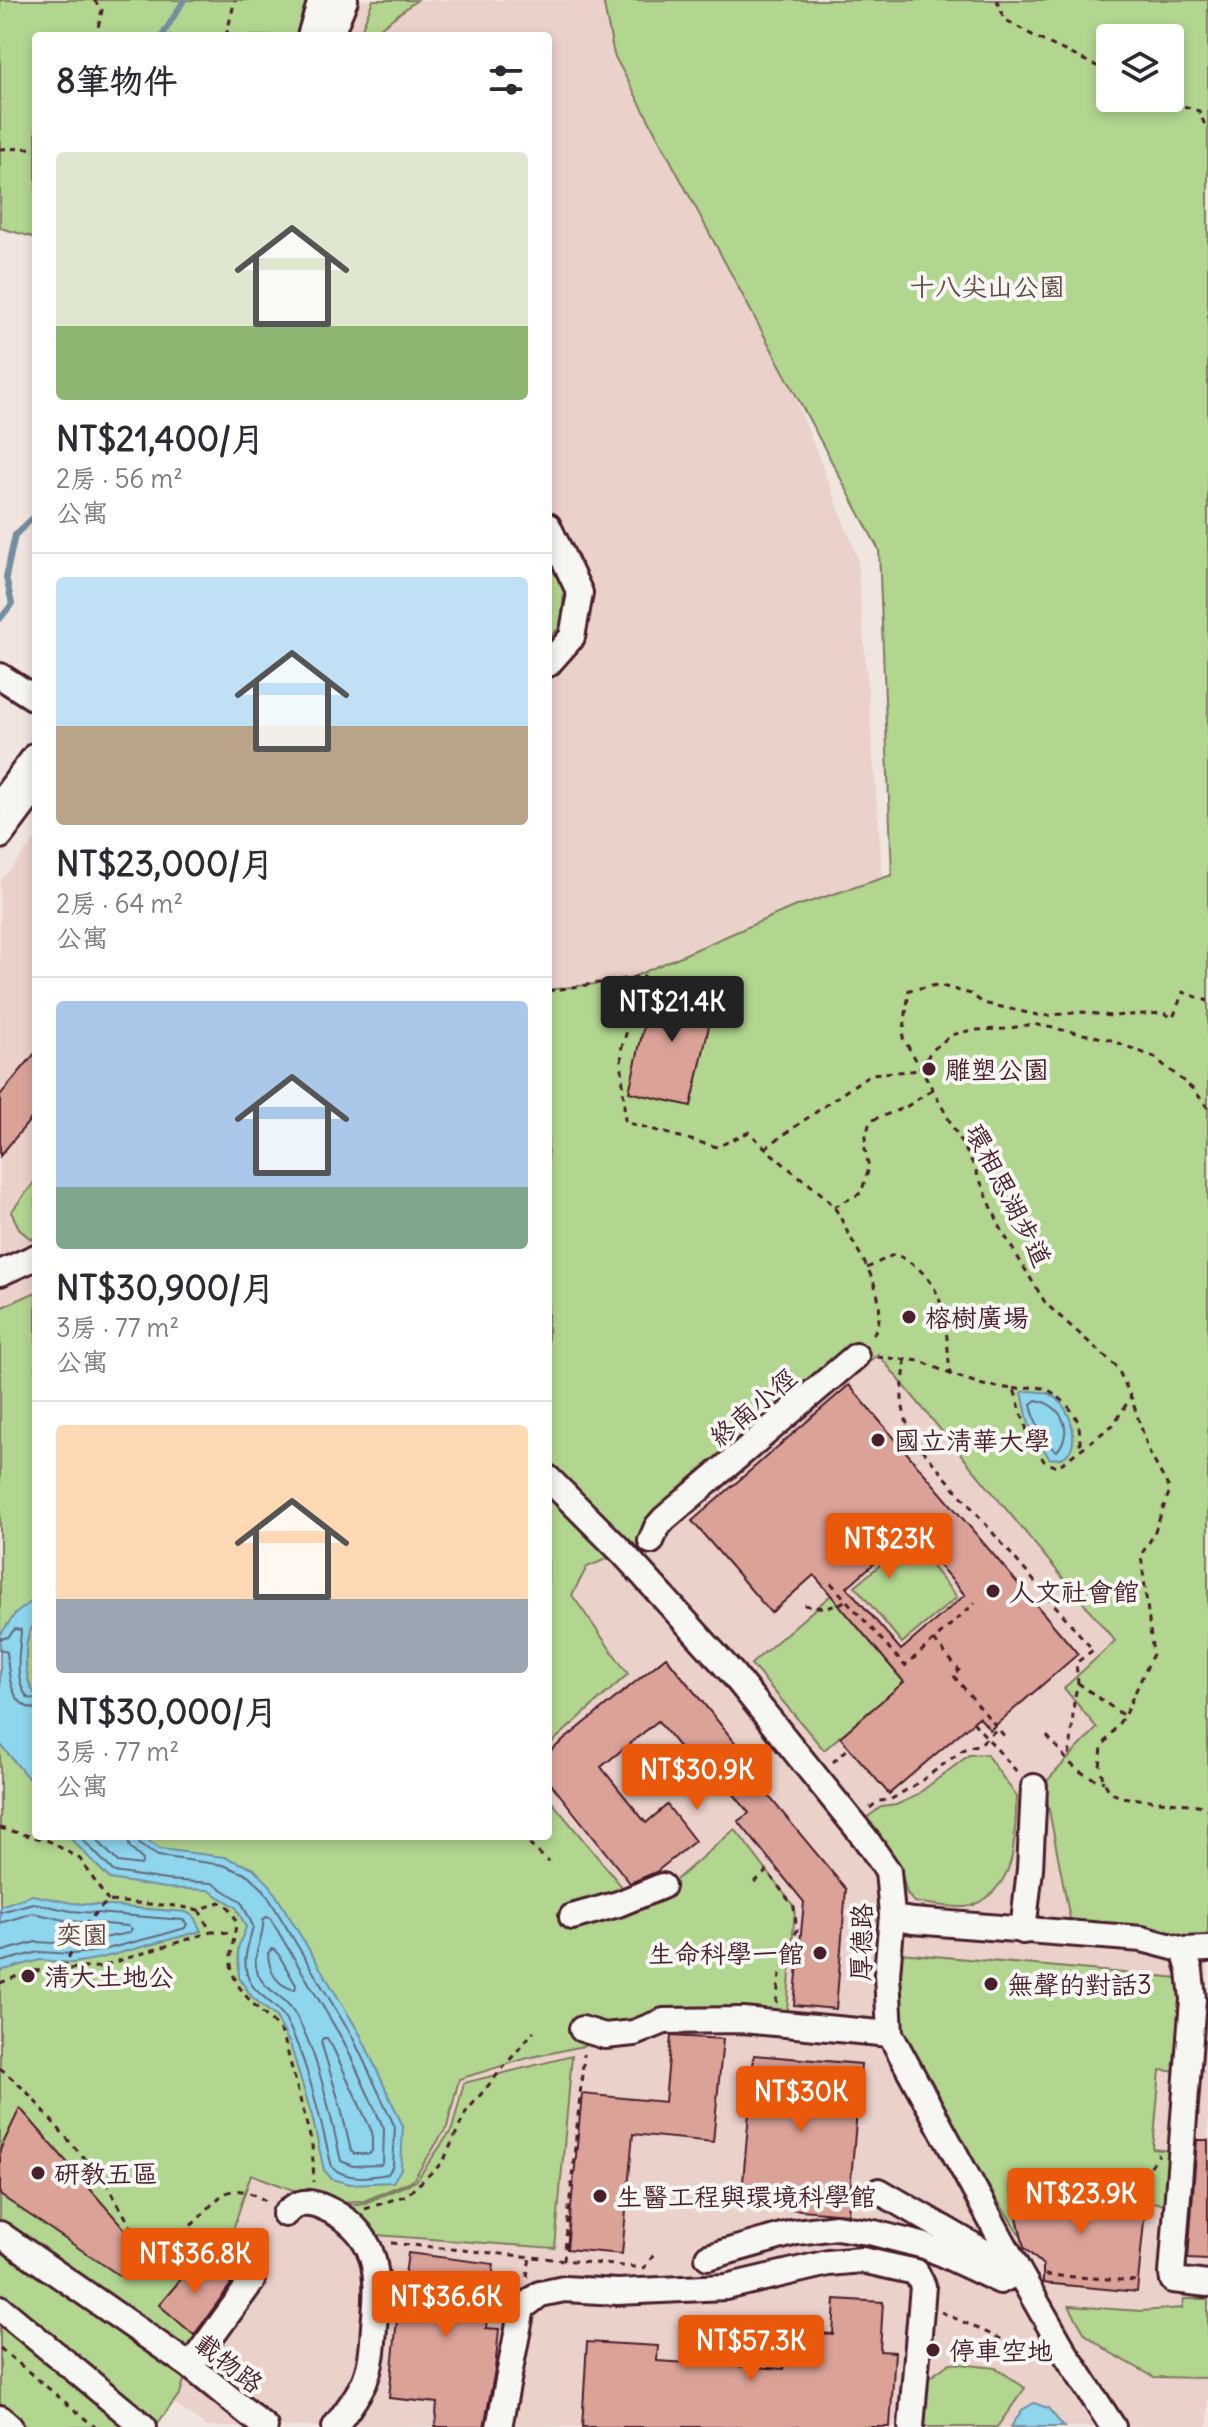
<!DOCTYPE html>
<html lang="zh-TW">
<meta charset="utf-8">
<style>
body{margin:0;font-family:Delius,"LXGW WenKai TC",sans-serif;background:#f2f2f3;color:#2b2b33;height:100vh;display:flex;flex-direction:column;font-size:30px;white-space:nowrap}
*{box-sizing:border-box;margin:0}
p{font-size:26px;color:#7c7c81}
.icon{flex:none;width:44px;height:44px;fill:none;stroke:currentColor;stroke-width:2;stroke-linecap:round;stroke-linejoin:round}
.map{position:relative;flex:1;overflow:hidden}
.panel{position:absolute;left:32px;top:32px;width:520px;height:1808px;display:flex;flex-direction:column;background:#fff;border-radius:8px;box-shadow:0 4px 12px #0003}
.panel>*{flex:none}
.tools{position:absolute;left:1096px;top:24px;display:grid;gap:16px}
.tools a{display:grid;place-items:center;width:88px;height:88px;border-radius:8px;background:#fff;box-shadow:0 4px 12px #0003;font-size:40px}
.price{position:absolute;translate:-50% -68px;padding:0 18px;border-radius:8px;background:#ea580c;color:#fff;font-size:26px;line-height:52px;filter:drop-shadow(0 2px 4px #0008)}
.price::after{content:'';position:absolute;left:50%;top:48px;width:24px;height:18px;margin-left:-12px;background:inherit;clip-path:polygon(0 0,100% 0,50% 100%)}
.price.selected{background:#222;color:#fff}
ul{padding:0;list-style:none}
li{display:grid;align-content:center;gap:16px;height:424px;padding:0 24px}
li+li{border-top:2px solid #e1e1e2}
li span{display:grid;place-items:center;height:248px;border-radius:8px;color:#555}
li>.icon{margin-inline-start:auto}
span .icon{width:144px;height:144px;fill:#fffc;stroke-width:1}
li b{font-size:34px}
h2{display:flex;justify-content:space-between;align-items:center;height:96px;padding:0 24px;font-size:34px}
.map>svg:first-child{display:block}
</style>
<div class="map">
<svg width="1208" height="2427" viewBox="0 0 1208 2427">
<rect width="100%" height="100%" fill="#f1e5e0"/>
<filter id="ink" filterUnits="userSpaceOnUse"><feTurbulence type="fractalNoise" baseFrequency=".0125" numOctaves="2"/><feDisplacementMap in="SourceGraphic" scale="16" xChannelSelector="R" yChannelSelector="G"/><feConvolveMatrix kernelMatrix="1 2 1 2 8 2 1 2 1" color-interpolation-filters="sRGB"/></filter>
<g filter="url(#ink)">
<path fill="#ead1ca" d="M 358,0 L 641,0 L 857,556 L 890,967 L 1208,1044 L 1208,2427 L 207,2427 L 103,2353 L 0,2293 L 0,881 L 36,839 L 36,1836 L 548,1836 L 548,36 L 344,36 L 354,5 Z"/>
<path fill="#b2d590" stroke="#7e7a5e" stroke-width="2" fill-rule="evenodd" d="M 0,0 L 312,0 L 302,36 L 36,36 L 36,238 L 0,228 Z
M 373,0 L 417,0 L 380,28 L 375,36 L 359,36 Z
M 603,0 L 1208,0 L 1208,1948 L 1070,1919 L 1044,1784 L 1097,1728 L 1064,1688 L 1115,1641 L 878,1354 L 645,1543 L 587,1567 L 572,1595 L 628,1674 L 548,1746 L 548,990 L 626,980 L 791,908 L 892,875 L 879,550 L 614,55 ZM 1110,38 L 1170,38 L 1170,98 L 1110,98 Z
M 548,557 L 564,592 L 561,626 L 548,639 Z
M 36,1180 L 36,1237 L 31,1239 L 20,1230 L 11,1212 Z
M 36,1292 L 36,1836 L 548,1836 L 548,1797 L 641,1910 L 735,1829 L 795,1908 L 785,2037 L 666,2028 L 528,2058 L 459,2079 L 447,2127 L 413,2180 L 364,2201 L 340,2202 L 293,2190 L 251,2174 L 180,2393 L 155,2427 L 0,2427 L 0,1308 Z
M 910,1540 L 957,1597 L 902,1643 L 855,1586 Z
M 831,1595 L 904,1682 L 824,1750 L 751,1664 Z
M 986,1754 L 1017,1797 C 1015,1817 1016,1841 1011,1860 C 1006,1881 987,1905 965,1907 C 949,1908 930,1904 914,1902 L 907,1894 L 899,1863 L 865,1819 L 881,1807 L 896,1805 L 914,1797 L 969,1755 Z
M 889,1952 L 1179,1978 L 1188,2073 L 1160,2070 L 1153,2149 L 1181,2152 L 1177,2205 L 1057,2192 L 1053,2175 L 1010,2185 L 1022,2238 L 890,2034 Z
M 572,2056 L 555,2248 L 376,2235 L 346,2205 L 365,2203 L 416,2181 L 452,2129 L 464,2083 Z
M 1184,2299 L 1208,2299 L 1208,2378 L 1154,2377 L 1111,2353 L 1085,2334 L 1069,2306 L 1141,2311 L 1182,2308 Z
M 950,2363 L 996,2368 L 1025,2388 L 997,2427 L 922,2427 L 926,2380 Z"/>
<path fill="#8dd6ee" stroke="#728da0" stroke-width="2" d="M 1031,1391 C 1037,1392 1046,1392 1050,1394 C 1076,1407 1086,1465 1049,1458 L 1029,1425 L 1022,1392 Z
M 36,1598 L 36,1619 C 23,1635 22,1679 36,1695 L 36,1788 L 0,1744 L 0,1635 L 15,1614 Z
M 68,1836 L 141,1836 L 160,1849 L 224,1857 L 253,1868 L 270,1885 L 360,2034 L 403,2126 L 401,2169 L 393,2182 L 350,2184 L 332,2179 L 324,2170 L 312,2116 L 290,2044 L 276,2017 L 252,1997 L 239,1978 L 238,1948 L 246,1927 L 236,1907 L 208,1890 L 165,1888 L 110,1879 Z
M 32,1895 L 72,1903 L 186,1912 L 194,1917 L 201,1931 L 101,1958 L 73,1963 L 40,1960 L 0,1971 L 0,1906 Z
M 1034,2403 L 1048,2408 L 1064,2427 L 1011,2427 L 1022,2410 Z"/>
<g fill="none" stroke-linecap="round" stroke-linejoin="round">
<path stroke="#656879" stroke-width="2" d="M 1036,1400 C 1061,1404 1075,1430 1057,1451 C 1043,1445 1034,1419 1031,1404 Z
M 0,1639 L 8,1637 L 15,1629 L 21,1630 C 20,1651 13,1680 28,1698 L 36,1699
M 0,1649 L 7,1652 C 8,1673 10,1707 36,1709
M 79,1836 L 114,1872 L 166,1880 L 212,1883 L 241,1901 L 253,1926 C 250,1942 242,1956 247,1974 C 252,1995 277,2002 286,2020 C 310,2066 319,2117 332,2167 C 346,2181 370,2177 388,2174 L 393,2166 L 395,2127 L 353,2038 L 264,1890 L 248,1875 L 223,1865 L 158,1856 L 140,1845 L 137,1836
M 93,1836 L 118,1862 L 141,1865 L 143,1860 L 130,1848 L 127,1836
M 0,1912 L 33,1903 L 71,1911 L 183,1920 L 187,1924 L 185,1928 L 165,1934 L 99,1951 L 73,1954 L 39,1952 L 0,1962
M 266,1917 L 270,1918 L 344,2042 L 384,2129 L 383,2162 L 381,2165 L 353,2166 L 341,2161 C 330,2114 318,2049 292,2009 C 283,1995 264,1990 258,1974 C 250,1955 265,1938 263,1920 Z
M 0,1923 L 33,1913 L 69,1921 L 128,1926 L 132,1929 L 129,1933 L 73,1944 L 36,1942 L 0,1952
M 272,1949 L 276,1950 L 296,1985 L 295,1990 C 276,1985 269,1972 268,1953 Z
M 323,2038 L 327,2038 L 333,2048 L 372,2132 L 372,2151 L 369,2154 L 354,2154 L 351,2151 L 341,2108 L 321,2042 Z"/>
<path stroke="#728da0" stroke-width="6" d="M 162,36 L 184,0
M 0,619 L 12,604 L 6,577 L 15,535 L 36,515"/>
</g>
<path fill="#dba298" stroke="#4a1f2b" stroke-width="2" fill-rule="evenodd" d="M 654,981 L 716,995 L 691,1106 L 629,1092 Z
M 36,1052 L 36,1113 L 0,1156 L 0,1095 Z
M 849,1385 L 1078,1654 L 990,1730 L 979,1717 L 889,1794 L 840,1737 L 904,1682 L 814,1575 L 771,1613 L 692,1521 ZM 910,1532 L 965,1595 L 901,1650 L 847,1587 Z
M 666,1657 L 767,1782 L 761,1787 L 846,1889 L 836,2009 L 794,2005 L 804,1902 L 738,1821 L 749,1813 L 708,1762 L 698,1770 L 658,1721 L 601,1767 L 646,1823 L 667,1805 L 695,1841 L 656,1872 L 630,1883 L 548,1780 L 548,1753 Z
M 671,2036 L 723,2039 L 713,2142 L 633,2134 L 622,2254 L 567,2249 L 582,2094 L 665,2102 Z
M 754,2055 L 861,2064 L 848,2214 L 741,2205 Z
M 20,2108 L 143,2250 L 123,2278 L 0,2195 L 0,2150 Z
M 1197,2140 L 1208,2140 L 1208,2260 L 1188,2259 Z
M 1053,2175 L 1057,2192 L 1146,2201 L 1137,2292 L 1043,2283 L 1043,2265 L 1024,2248 L 1010,2185 Z
M 408,2253 L 494,2264 L 486,2328 L 499,2329 L 495,2370 L 484,2427 L 435,2427 L 437,2403 L 389,2398 L 397,2319 L 399,2319 Z
M 199,2258 L 231,2284 L 194,2335 L 159,2305 Z
M 835,2299 L 883,2302 L 880,2351 L 895,2352 L 890,2427 L 582,2427 L 587,2342 L 658,2346 L 657,2361 L 784,2369 L 787,2331 L 833,2334 Z"/>
<g fill="none" stroke-linecap="round" stroke-linejoin="round">
<defs>
<path id="minor" d="M 310,36 L 321,0
M 330,36 L 345,0
M 548,526 L 580,593 L 572,637 L 548,664
M 0,676 L 36,699
M 0,803 L 36,755
M 0,836 L 36,788
M 0,1273 L 36,1257
M 548,1478 L 624,1554 L 732,1673 L 865,1838 L 888,1871 L 892,1915 L 887,1974 L 890,2034 L 1019,2272 L 1067,2356 L 1113,2427
M 651,1541 L 657,1527 L 664,1519 L 856,1356
M 892,1915 L 900,1919 L 913,1921 L 1142,1939 L 1184,1950 L 1208,1949
M 572,1917 L 618,1904 L 662,1886
M 1023,1931 L 1030,1869 L 1034,1787
M 1184,1950 L 1190,1971 L 1193,1999 L 1172,2274 L 1173,2280 L 1208,2284
M 582,2029 L 605,2036 L 634,2033 L 664,2021 L 743,2020 L 890,2034
M 879,2191 L 1017,2271
M 285,2214 C 298,2201 307,2200 323,2207 C 379,2231 380,2273 374,2326 C 373,2344 372,2363 365,2380 C 358,2397 345,2412 335,2427
M 0,2234 L 190,2366 L 265,2427
M 708,2257 L 796,2232 L 836,2227 L 874,2233 L 925,2246 L 1000,2281 L 1019,2272
M 0,2308 L 144,2427
M 190,2366 L 252,2281 L 210,2248
M 0,2418 L 10,2427
M 499,2427 L 522,2308 L 540,2294 L 564,2289 L 618,2292 L 726,2287 L 828,2263 L 862,2260 L 916,2272 L 923,2286 L 911,2427"/>
</defs>
<use href="#minor" stroke="#4a1f2b" stroke-width="30"/>
<path stroke="#4a1f2b" stroke-width="3" stroke-dasharray="6 6" stroke-linecap="butt" d="M 94,0 L 102,10 L 96,36
M 997,0 L 1004,19 L 1041,40 L 1110,72
M 226,36 L 235,0
M 1150,98 L 1154,101 L 1169,101 L 1199,111 L 1204,123 L 1208,127
M 0,149 L 36,148
M 548,991 L 644,976 L 621,1050 L 625,1122 L 717,1147 L 749,1132 C 763,1146 776,1158 791,1170 C 805,1181 823,1193 834,1207 C 840,1215 844,1226 849,1235 C 865,1263 895,1308 870,1339
M 1208,1108 L 1194,1090 L 1154,1057 L 1108,1039 L 1033,1024 L 1005,1029 L 972,1030 L 951,1035 L 930,1052 L 922,1070 L 972,1162 L 1002,1231 L 1046,1304 L 1117,1367 L 1131,1397 L 1150,1454 L 1170,1490 L 1153,1536 L 1141,1555 L 1153,1654 L 1124,1716 L 1102,1747 L 1100,1768 L 1104,1782 L 1110,1792 L 1120,1797 L 1198,1805 L 1208,1809
M 765,1148 L 870,1074 L 922,1070 L 903,1038 L 909,990 L 938,985 L 971,994 L 983,1003 L 1042,1016 L 1083,1012 L 1111,1016 L 1164,1013 L 1173,1018 L 1183,992 L 1208,1001
M 834,1207 L 861,1193 L 869,1168 L 864,1144 L 870,1121 L 906,1107 L 933,1089
M 867,1268 L 895,1254 C 949,1279 945,1322 950,1374 L 983,1385 L 1014,1389 L 1029,1437 L 1044,1461 L 1057,1467 L 1113,1425 L 1131,1397
M 877,1357 L 921,1361 L 950,1374
M 905,1359 C 905,1371 903,1381 902,1392 C 901,1407 907,1424 912,1438 L 1093,1650 L 1076,1663 L 1078,1683 L 1074,1700 L 1071,1745 L 1068,1761
M 1014,1389 C 1037,1386 1045,1384 1063,1401 C 1080,1418 1080,1425 1080,1449
M 831,1583 L 905,1666 L 975,1603
M 804,1605 C 819,1608 832,1610 846,1600
M 934,1640 L 959,1670 L 953,1675 L 1005,1737
M 1078,1683 L 1124,1716
M 973,1722 L 1019,1774
M 1047,1736 C 1070,1761 1070,1771 1104,1782
M 833,1762 L 849,1748
M 870,1808 L 878,1801 L 890,1800 L 921,1781 L 967,1747 L 979,1745 L 997,1729
M 0,1828 L 49,1841 L 80,1859 L 108,1901
M 520,1836 L 549,1862
M 754,1882 L 767,1871 L 794,1907 L 797,1930 L 780,1975 L 776,2003
M 199,1910 L 211,1932 L 223,1932 L 233,1935
M 64,1969 C 77,1936 82,1925 108,1901 L 176,1906 L 199,1910 L 220,1902 C 251,1916 225,1945 232,1970 C 239,1998 267,2013 283,2035 L 312,2144 L 314,2182
M 0,1983 L 30,1971 L 99,1967 L 211,1932
M 0,2068 L 27,2092 L 108,2186 L 134,2232 L 156,2242 C 165,2238 177,2236 185,2230 C 219,2206 220,2172 269,2203
M 1079,2194 L 1080,2179 L 1138,2185 L 1159,2154
M 1127,2199 L 1128,2184
M 365,2209 L 407,2195 L 443,2162 L 466,2112 L 534,2031
M 391,2243 L 644,2268 L 656,2252
M 564,2260 L 584,2054
M 1045,2275 L 1138,2281
M 527,2277 L 530,2257
M 941,2312 L 1012,2344 L 1027,2344 L 1032,2338
M 0,2348 L 95,2427"/>
<use href="#minor" stroke="#f6f6f2" stroke-width="24"/>
</g>
</g>
<g fill="#4a1f2b" stroke="#f6f6f2" stroke-width="3">
<circle cx="929" cy="1069" r="8"/>
<circle cx="909" cy="1317" r="8"/>
<circle cx="878" cy="1440" r="8"/>
<circle cx="993" cy="1591" r="8"/>
<circle cx="820" cy="1953" r="8"/>
<circle cx="28" cy="1976" r="8"/>
<circle cx="991" cy="1984" r="8"/>
<circle cx="38" cy="2173" r="8"/>
<circle cx="600" cy="2196" r="8"/>
<circle cx="933" cy="2350" r="8"/>
</g>
<g text-anchor="middle" dominant-baseline="central" stroke-width="8" stroke-linejoin="round" paint-order="stroke">
<g font-size="26" fill="#644c44" stroke="#f6f6f2">
<text x="987" y="286">十八尖山公園</text>
<text x="82" y="1934">奕園</text>
</g>
<g font-size="26" fill="#4a1f2b" stroke="#f6f6f2" text-anchor="start">
<text x="945" y="1069">雕塑公園</text>
<text x="925" y="1317">榕樹廣場</text>
<text x="894" y="1440">國立清華大學</text>
<text x="1009" y="1591">人文社會館</text>
<text x="804" y="1953" text-anchor="end">生命科學一館</text>
<text x="44" y="1976">清大土地公</text>
<text x="1007" y="1984">無聲的對話3</text>
<text x="54" y="2173">研教五區</text>
<text x="616" y="2196">生醫工程與環境科學館</text>
<text x="949" y="2350">停車空地</text>
</g>
<g font-size="26" fill="#4a1f2b" stroke="#f6f6f2">
<text transform="translate(1009 1195) rotate(63)">環相思湖步道</text>
<text transform="translate(753 1407) rotate(-40)">終南小徑</text>
<text transform="translate(861 1942) rotate(-89)">厚德路</text>
<text transform="translate(229 2363) rotate(38)">載物路</text>
</g>
</g>
</svg>
<div class="tools">
<a><svg class="icon" aria-label="layers" viewBox="0 0 24 24"><path d="M12 4l9 5-9 5-9-5zM3 14l9 5 9-5"/></svg></a>
</div>
<b class="price selected" style="left:672px;top:1044px">NT$21.4K</b>
<b class="price" style="left:889px;top:1581px">NT$23K</b>
<b class="price" style="left:697px;top:1812px">NT$30.9K</b>
<b class="price" style="left:801px;top:2134px">NT$30K</b>
<b class="price" style="left:1081px;top:2236px">NT$23.9K</b>
<b class="price" style="left:195px;top:2296px">NT$36.8K</b>
<b class="price" style="left:446px;top:2339px">NT$36.6K</b>
<b class="price" style="left:751px;top:2383px">NT$57.3K</b>
<section class="panel">
<h2>8筆物件<svg class="icon" aria-label="filters" viewBox="0 0 24 24"><path d="M4 7h16M4 17h16"/><circle cx="9" cy="7" r="2"/><circle cx="15" cy="17" r="2"/></svg></h2>
<ul>
<li><span style="background:linear-gradient(#dfe7d0 70%,#8fb573 0)"><svg class="icon" aria-label="home" viewBox="0 0 24 24"><path d="M3 11l9-7 9 7M6 9v11h12V9"/></svg></span><div><b>NT$21,400/月</b><p>2房 · 56 m²</p><p>公寓</p></div></li>
<li><span style="background:linear-gradient(#bfe0f5 60%,#b9a48a 0)"><svg class="icon" aria-label="home" viewBox="0 0 24 24"><path d="M3 11l9-7 9 7M6 9v11h12V9"/></svg></span><div><b>NT$23,000/月</b><p>2房 · 64 m²</p><p>公寓</p></div></li>
<li><span style="background:linear-gradient(#a9c7e8 75%,#7fa58c 0)"><svg class="icon" aria-label="home" viewBox="0 0 24 24"><path d="M3 11l9-7 9 7M6 9v11h12V9"/></svg></span><div><b>NT$30,900/月</b><p>3房 · 77 m²</p><p>公寓</p></div></li>
<li><span style="background:linear-gradient(#ffd9b3 70%,#9aa5b1 0)"><svg class="icon" aria-label="home" viewBox="0 0 24 24"><path d="M3 11l9-7 9 7M6 9v11h12V9"/></svg></span><div><b>NT$30,000/月</b><p>3房 · 77 m²</p><p>公寓</p></div></li>
</ul>
</section>
</div>
